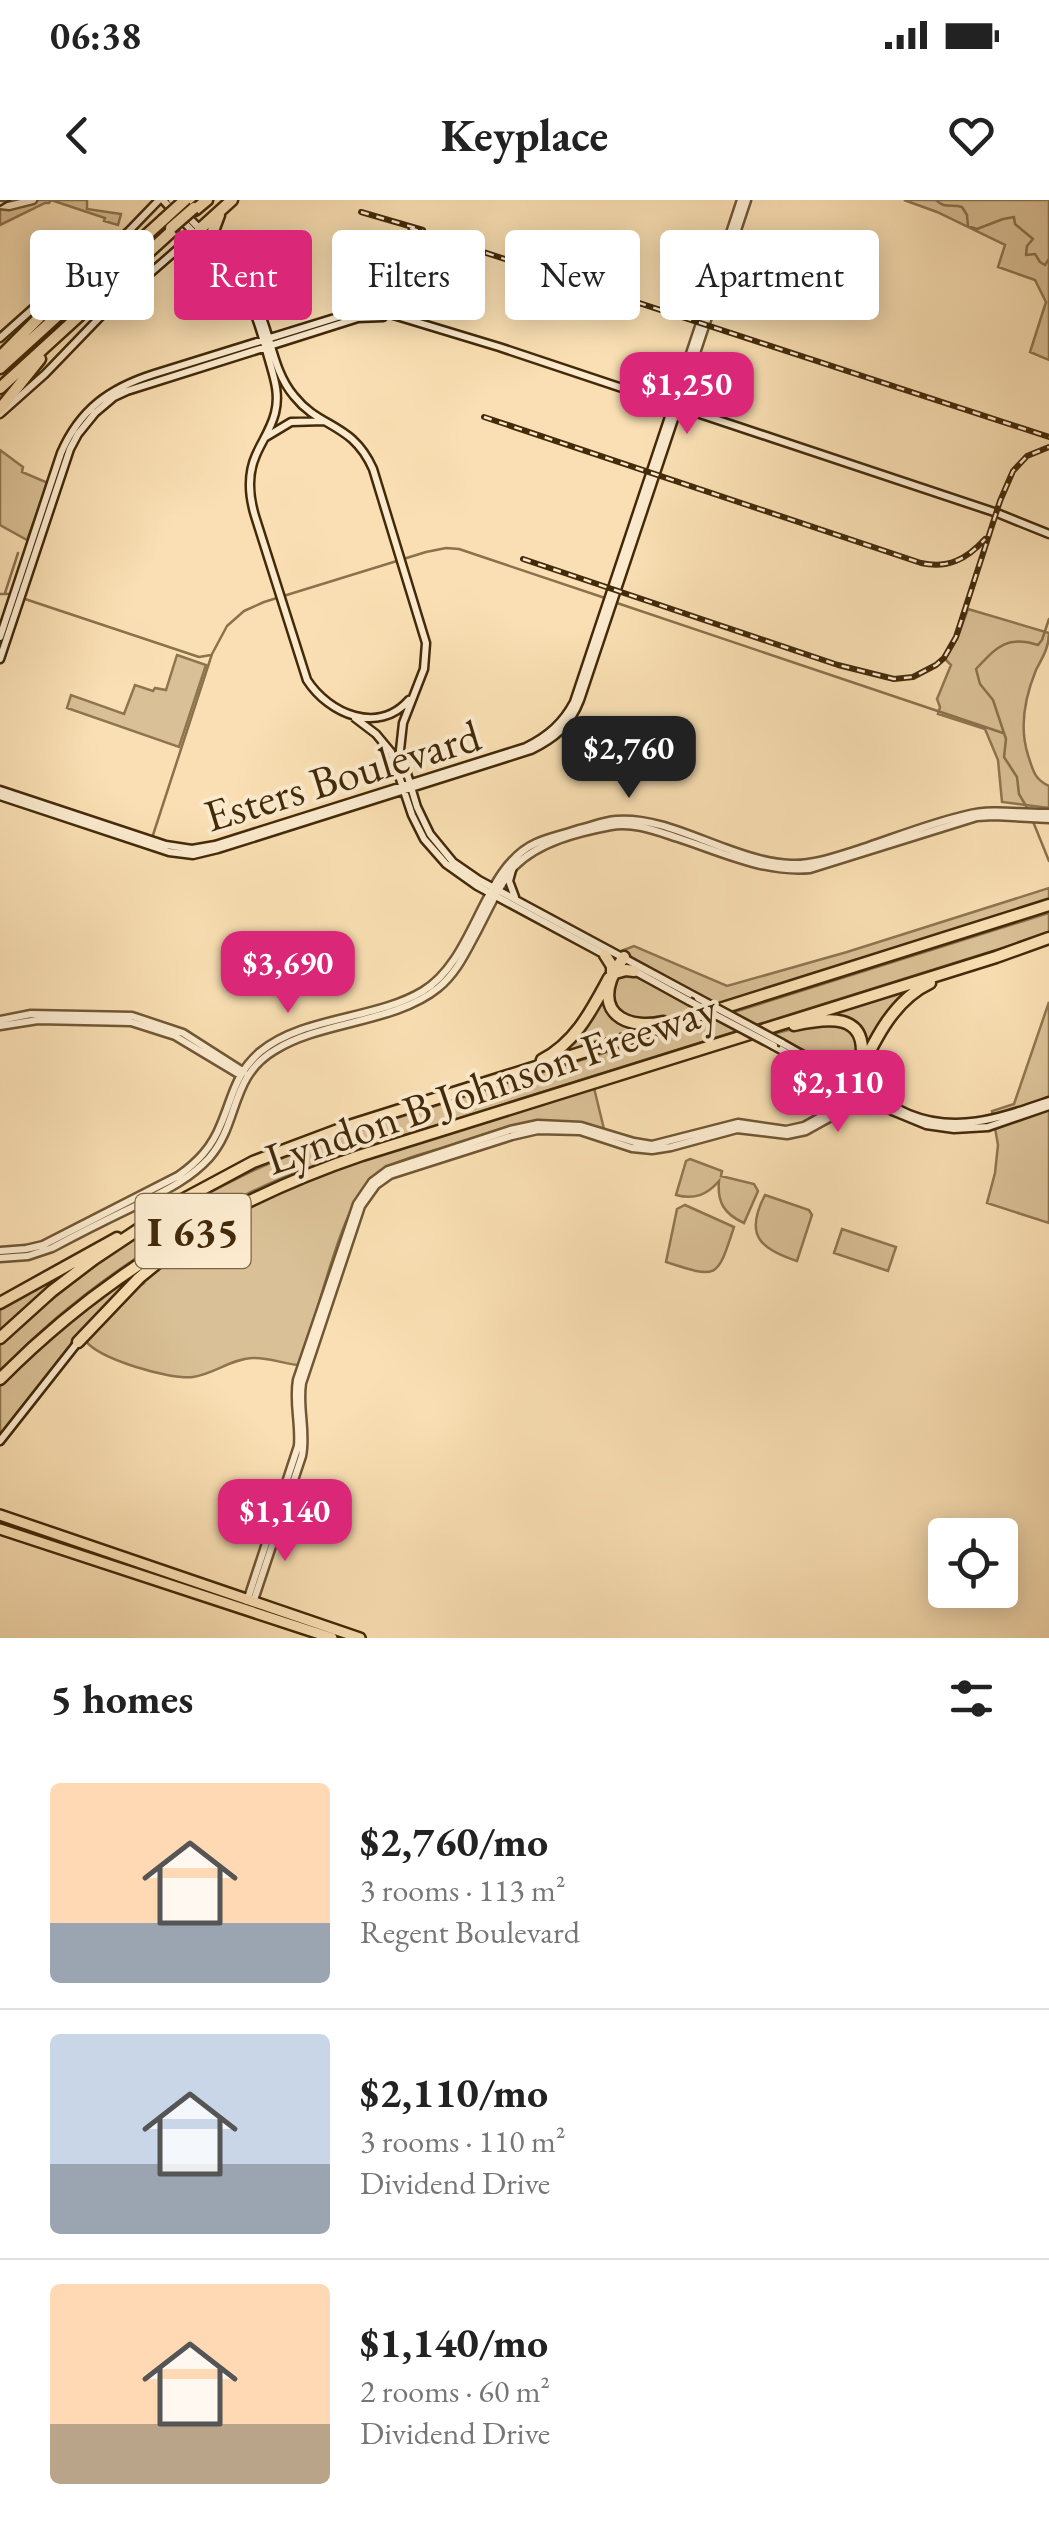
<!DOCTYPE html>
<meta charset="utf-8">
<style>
body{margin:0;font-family:"EB Garamond",serif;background:#f6f6f6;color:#222;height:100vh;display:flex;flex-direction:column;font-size:38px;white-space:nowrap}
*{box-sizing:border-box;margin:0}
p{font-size:32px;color:#767676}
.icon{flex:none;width:55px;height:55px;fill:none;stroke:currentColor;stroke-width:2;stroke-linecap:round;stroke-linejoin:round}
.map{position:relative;height:1438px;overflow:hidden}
.details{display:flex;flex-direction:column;background:#fff;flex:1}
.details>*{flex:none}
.hud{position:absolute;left:30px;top:30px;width:990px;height:90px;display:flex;gap:20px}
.controls{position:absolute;left:928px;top:1318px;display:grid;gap:20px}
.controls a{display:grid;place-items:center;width:90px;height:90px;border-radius:10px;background:#fff;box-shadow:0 5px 25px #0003;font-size:50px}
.price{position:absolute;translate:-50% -85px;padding:0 22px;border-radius:20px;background:#db2777;color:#fff;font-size:32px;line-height:65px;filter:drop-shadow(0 2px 5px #0008)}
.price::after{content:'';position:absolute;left:50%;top:60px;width:30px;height:22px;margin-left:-15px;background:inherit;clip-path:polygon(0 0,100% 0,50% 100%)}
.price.selected{background:#222;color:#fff}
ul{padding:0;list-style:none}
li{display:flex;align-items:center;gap:30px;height:250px;padding:0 50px}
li+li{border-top:2px solid #e0e0e0}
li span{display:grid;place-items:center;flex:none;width:280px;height:200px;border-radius:10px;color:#555}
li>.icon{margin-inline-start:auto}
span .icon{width:120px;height:120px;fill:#fffc;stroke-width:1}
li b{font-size:42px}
h2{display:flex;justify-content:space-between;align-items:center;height:120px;padding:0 50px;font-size:42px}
.pill{padding:0 35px;border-radius:10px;background:#fff;box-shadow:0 5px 25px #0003;font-size:35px;line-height:90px}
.pill.selected{background:#db2777;color:#fff}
.status{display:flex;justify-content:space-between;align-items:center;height:70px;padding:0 50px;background:#fff;direction:ltr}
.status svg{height:28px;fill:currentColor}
header{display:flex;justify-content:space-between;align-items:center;height:130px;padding:0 50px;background:#fff;font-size:45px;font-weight:700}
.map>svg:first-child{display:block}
</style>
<div class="status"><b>06:38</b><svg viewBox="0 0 49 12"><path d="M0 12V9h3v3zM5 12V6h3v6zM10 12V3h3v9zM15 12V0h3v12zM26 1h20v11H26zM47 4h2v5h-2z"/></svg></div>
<header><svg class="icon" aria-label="back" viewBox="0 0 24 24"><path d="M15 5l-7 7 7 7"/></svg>Keyplace<svg class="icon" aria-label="heart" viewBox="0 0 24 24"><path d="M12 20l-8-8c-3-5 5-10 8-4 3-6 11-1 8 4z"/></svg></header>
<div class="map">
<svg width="1049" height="1438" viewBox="0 0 1049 1438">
<rect width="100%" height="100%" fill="#f9dfb3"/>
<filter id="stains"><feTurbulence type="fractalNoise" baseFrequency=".002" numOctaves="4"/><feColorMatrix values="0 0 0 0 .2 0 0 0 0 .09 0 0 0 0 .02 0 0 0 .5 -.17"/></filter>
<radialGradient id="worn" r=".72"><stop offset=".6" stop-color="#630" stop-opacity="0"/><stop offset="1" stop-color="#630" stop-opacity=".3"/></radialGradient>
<path fill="#dac096" stroke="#8e7550" stroke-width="2.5" d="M 0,0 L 87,0 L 87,9 L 121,14 L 118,25 L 104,21 L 105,18 L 51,0 L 49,3 L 45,3 L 0,25 Z
M 904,0 L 1049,0 L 1049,160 L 1030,152 L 1046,102 L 1035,80 L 998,67 L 1005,45 L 937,12 Z
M 0,250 L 23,267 L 22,272 L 48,283 L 27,340 L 0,325 Z
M 968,409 L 1049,433 C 1049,448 1042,458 1036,470 C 1025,497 1019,527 1028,555 C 1033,570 1034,579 1049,586 L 1049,608 L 1002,602 L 998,560 L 985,529 L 938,514 L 940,507 L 937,499 L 951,465 L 945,459 L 957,439 Z
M 177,455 L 206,465 L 179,547 L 67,508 L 71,495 L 124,514 L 135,485 L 153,491 L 155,488 L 166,490 Z
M 1049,688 L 1049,702 L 731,802 L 643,823 C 613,817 608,801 619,774 L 626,772 L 693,805 L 699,795 L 621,751 L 634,746 L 727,786 L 847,752 Z
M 1049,713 L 1049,733 L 1037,737 L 396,938 C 348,954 299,969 253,991 C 165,1033 66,1100 0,1172 L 0,1143 C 77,1076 153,1018 246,974 C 294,951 346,935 397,918 Z
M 926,782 L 912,790 L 861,865 L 855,828 L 813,819 Z
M 607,783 L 614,812 L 649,826 L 546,861 L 564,849 Z
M 1049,802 L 1049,1023 L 987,1003 L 995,973 L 998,945 L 992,911 L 1014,904 Z
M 823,821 L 848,827 C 857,840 861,855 852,869 L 843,871 L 773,834 Z
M 594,888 L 604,929 C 552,915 519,925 469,940 C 443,949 405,956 382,970 C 338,998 321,1116 298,1165 C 283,1164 269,1157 252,1158 C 231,1159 214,1174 193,1177 C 170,1180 98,1159 85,1140 L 128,1094 L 144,1083 L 142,1078 L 200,1033 L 270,996 L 341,967 Z
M 690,959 L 722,971 L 721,976 L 754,984 L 758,991 L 744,1023 C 724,1014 717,1002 719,981 C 707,995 694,1000 676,995 L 686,961 Z
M 765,995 L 809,1010 L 812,1015 L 797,1061 C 760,1049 744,1035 765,995 Z
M 685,1005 L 734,1027 C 717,1079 718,1079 666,1062 L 677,1009 Z
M 842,1029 L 896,1047 L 888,1071 L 834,1053 Z
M 163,1054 L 100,1111 L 0,1237 L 0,1185 C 50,1135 104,1092 163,1054 Z
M 78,1064 L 0,1131 L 0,1106 Z"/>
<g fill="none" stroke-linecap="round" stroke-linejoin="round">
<path stroke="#8b714c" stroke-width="2.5" d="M 936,0 C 944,9 952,4 962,7 L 967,15 L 968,26 L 977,29 L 1003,19 L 1014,17 L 1015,24 L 1033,39 L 1027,46 L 1026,55 L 1035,54 L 1040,62 L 1045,65 L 1049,59
M 5,393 L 18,353
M 0,394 L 10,394
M 25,399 L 199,457 L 211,455
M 617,403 L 1003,533
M 1029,611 L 1019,594 L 1017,577 L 1004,557 L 1006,539 L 993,500 L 980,484 L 976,469 C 997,447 1006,435 1038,445 L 1042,440 L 1049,419
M 1032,619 L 1049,661
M 153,635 L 212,454 L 227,426 L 244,411 L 264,402 L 426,352 L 446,348 L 459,349 L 605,398"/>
<defs>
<path id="tertiary" d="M 0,5 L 9,6 L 33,0
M 673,205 L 741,0
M 678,207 L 747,0
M 0,820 L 31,814 L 132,816 L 183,833 L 244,872
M 0,826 L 38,820 L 131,822 L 175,836 L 240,875
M 0,1051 L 26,1049 L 43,1045 L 178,976 C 198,962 212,947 221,924 C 233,896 235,874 260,852 C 304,816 375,820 423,791 C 476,759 482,667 536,643 C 549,637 565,634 579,629 C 592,626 603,621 616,620 C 653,617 691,636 725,648 C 747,656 768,663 791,664 C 811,665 832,658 851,652 C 889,640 927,624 966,615 C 994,608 1021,614 1049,613
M 0,1058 L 28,1056 L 52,1048 C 78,1034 106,1020 133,1007 C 160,993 188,981 209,958 C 240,923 229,877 275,850 C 321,821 395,823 438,788 C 454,775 463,758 473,739 C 485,718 498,685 514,667 C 538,642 579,632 611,626 C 634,622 656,631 678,638 C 721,652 764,673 810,669 L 977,617 L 994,616 L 1049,619
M 247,1401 L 298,1246 C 300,1224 293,1202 297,1180 L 357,1004 L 372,982 L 388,970 L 510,930 L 538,924 L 581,926 L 634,942 L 652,945 L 738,923 L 786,930 L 804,926 L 829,912 L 850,883
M 253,1403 L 302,1256 C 307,1231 298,1208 302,1183 L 361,1006 L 376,985 L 390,975 L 512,936 L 538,930 L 580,931 L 632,948 L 652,950 L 671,947 L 737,929 L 787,935 L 806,931 L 833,916 L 847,898 L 853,884"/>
<path id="secondary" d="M 163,0 C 193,33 232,68 252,108 C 260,125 264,143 269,160 C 274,178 280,194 275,213 C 271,229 262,241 256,255 C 247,275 249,296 255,316 L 307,480 C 329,514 378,535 409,500
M 172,0 C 202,32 236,63 256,103 C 271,133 272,170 294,196 C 320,229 352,222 373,269 L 426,443 L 424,469 L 403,523 L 400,550 L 417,607 L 430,634 L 453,662 L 479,680 L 698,798
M 180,48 L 195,47 L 207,51
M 90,65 L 128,32 L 159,0
M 0,138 L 66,79 L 80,71
M 0,214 L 45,174 L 101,116 L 195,34
M 266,237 L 291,222 L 324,221
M 0,437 L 61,253 C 80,209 110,188 154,174 L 354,112 L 390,114 L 499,147 L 997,313 L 1049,334
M 0,459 L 70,249 L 78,234 L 95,213 L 114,197 L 127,191 L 358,118 L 383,117
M 355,518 L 376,534 L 391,552 L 412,615 L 424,639 L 446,664 L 477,686 L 607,756
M 0,590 L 166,645 L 192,649 L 215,645 L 526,547 C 548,536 563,523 574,502 L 673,205
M 0,596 L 169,652 L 193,655 L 218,649 L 531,550 C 555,538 570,526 580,500 L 678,207
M 512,670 L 509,681 L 515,697
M 631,769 L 689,801
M 782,843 L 842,877
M 774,846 L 892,911 L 926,925 L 954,929 L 988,927 L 1049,906
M 853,883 C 872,893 890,906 909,914 C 958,934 1002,917 1049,901
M 0,1241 L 78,1142"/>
<path id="primary" d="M 0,1315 L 360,1438
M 0,1329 L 332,1438"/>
<path id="motorway" d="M 195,10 L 207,0
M 200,29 L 232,0
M 216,47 L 213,31 L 219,15
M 0,157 L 93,63
M 0,168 L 163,20
M 0,188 L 173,30
M 0,209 L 40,159
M 605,755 L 612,766 L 612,773
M 624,757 C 619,764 614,772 611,780 C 598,818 633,829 663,822
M 615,773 L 626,770 L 634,771
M 794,825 C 826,818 869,811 861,862
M 542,860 C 576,842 591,811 609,778
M 839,875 L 847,875 L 857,870
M 854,883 C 872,846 891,801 930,783
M 0,1103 L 117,1038
M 0,1138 L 52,1091 L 94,1059 L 184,999 L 253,962 L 346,927 L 1049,705
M 78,1142 L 139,1078 L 178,1046
M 0,1179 C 101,1077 226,1001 362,955 L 996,757 L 1049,738"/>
</defs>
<use href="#tertiary" stroke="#705734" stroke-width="11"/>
<use href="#secondary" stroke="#432a09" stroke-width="11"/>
<use href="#primary" stroke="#432a09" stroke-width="14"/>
<use href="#motorway" stroke="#432a09" stroke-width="15"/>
<use href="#tertiary" stroke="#fbeace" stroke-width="6"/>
<use href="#secondary" stroke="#fbeace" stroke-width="6"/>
<use href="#primary" stroke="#f9dfb3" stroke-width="9"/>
<use href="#motorway" stroke="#f9dfb3" stroke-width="10"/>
<path stroke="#432a09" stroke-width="2.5" d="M 0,6 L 10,0"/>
<defs>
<path id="rail" d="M 361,12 L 423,30
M 410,28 L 1049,237
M 484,217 L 921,363 C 948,369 967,359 985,339
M 523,359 L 838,465 L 894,479 L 913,477 L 936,465 L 944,458 L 956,437 L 1000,301 L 1013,271 L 1027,256 L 1049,247"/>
</defs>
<use href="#rail" stroke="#432a09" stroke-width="6"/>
<use href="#rail" stroke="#fbeace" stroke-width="2.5" stroke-dasharray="8" stroke-linecap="butt"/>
<defs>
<path id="secondary-bridge" d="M 698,798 L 782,843
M 689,801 L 774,846"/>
<path id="motorway-bridge" d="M 163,20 L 185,0
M 171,28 L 194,8"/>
</defs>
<use href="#secondary-bridge" stroke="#432a09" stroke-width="11" stroke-linecap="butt"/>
<use href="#motorway-bridge" stroke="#432a09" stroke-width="15" stroke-linecap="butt"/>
<use href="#secondary-bridge" stroke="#fbeace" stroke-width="6"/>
<use href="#motorway-bridge" stroke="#f9dfb3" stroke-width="10"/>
</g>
<g text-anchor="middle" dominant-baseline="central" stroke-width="8" stroke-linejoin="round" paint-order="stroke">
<rect fill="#fbeace" stroke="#7a6444" stroke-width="2.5" x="135.5" y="994" width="115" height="74" rx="8"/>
<g font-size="42" font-weight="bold" fill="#432a09">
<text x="193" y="1031">I 635</text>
</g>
<g font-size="45" fill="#432a09" stroke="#fbeace">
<text transform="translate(342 575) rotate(-17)">Esters Boulevard</text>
<text transform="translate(491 883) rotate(-19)">Lyndon B Johnson Freeway</text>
</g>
</g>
<rect width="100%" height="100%" filter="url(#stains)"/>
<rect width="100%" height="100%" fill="url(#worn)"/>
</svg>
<div class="controls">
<a><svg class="icon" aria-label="locate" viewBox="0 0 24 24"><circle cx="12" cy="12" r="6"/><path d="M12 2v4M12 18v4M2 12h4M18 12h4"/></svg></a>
</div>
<b class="price" style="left:687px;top:237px">$1,250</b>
<b class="price selected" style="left:629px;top:601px">$2,760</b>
<b class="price" style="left:288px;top:816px">$3,690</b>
<b class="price" style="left:838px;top:935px">$2,110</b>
<b class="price" style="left:285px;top:1364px">$1,140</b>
<div class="hud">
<a class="pill">Buy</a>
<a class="pill selected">Rent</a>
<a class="pill">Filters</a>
<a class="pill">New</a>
<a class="pill">Apartment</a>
</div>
</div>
<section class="details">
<h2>5 homes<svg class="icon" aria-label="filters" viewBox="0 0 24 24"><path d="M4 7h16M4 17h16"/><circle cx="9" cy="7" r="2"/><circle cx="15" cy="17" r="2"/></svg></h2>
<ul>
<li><span style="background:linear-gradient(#ffd9b3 70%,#9aa5b1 0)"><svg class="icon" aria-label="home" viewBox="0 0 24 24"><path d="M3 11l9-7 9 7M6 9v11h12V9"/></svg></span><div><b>$2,760/mo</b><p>3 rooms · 113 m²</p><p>Regent Boulevard</p></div></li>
<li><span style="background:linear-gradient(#c9d6e8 65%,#9aa5b1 0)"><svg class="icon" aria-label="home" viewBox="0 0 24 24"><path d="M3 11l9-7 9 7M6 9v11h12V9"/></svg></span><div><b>$2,110/mo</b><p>3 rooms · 110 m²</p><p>Dividend Drive</p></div></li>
<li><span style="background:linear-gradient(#ffd9b3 70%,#b9a48a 0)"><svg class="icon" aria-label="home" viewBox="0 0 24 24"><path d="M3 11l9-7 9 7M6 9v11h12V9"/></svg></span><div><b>$1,140/mo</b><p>2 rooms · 60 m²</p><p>Dividend Drive</p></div></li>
</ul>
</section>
